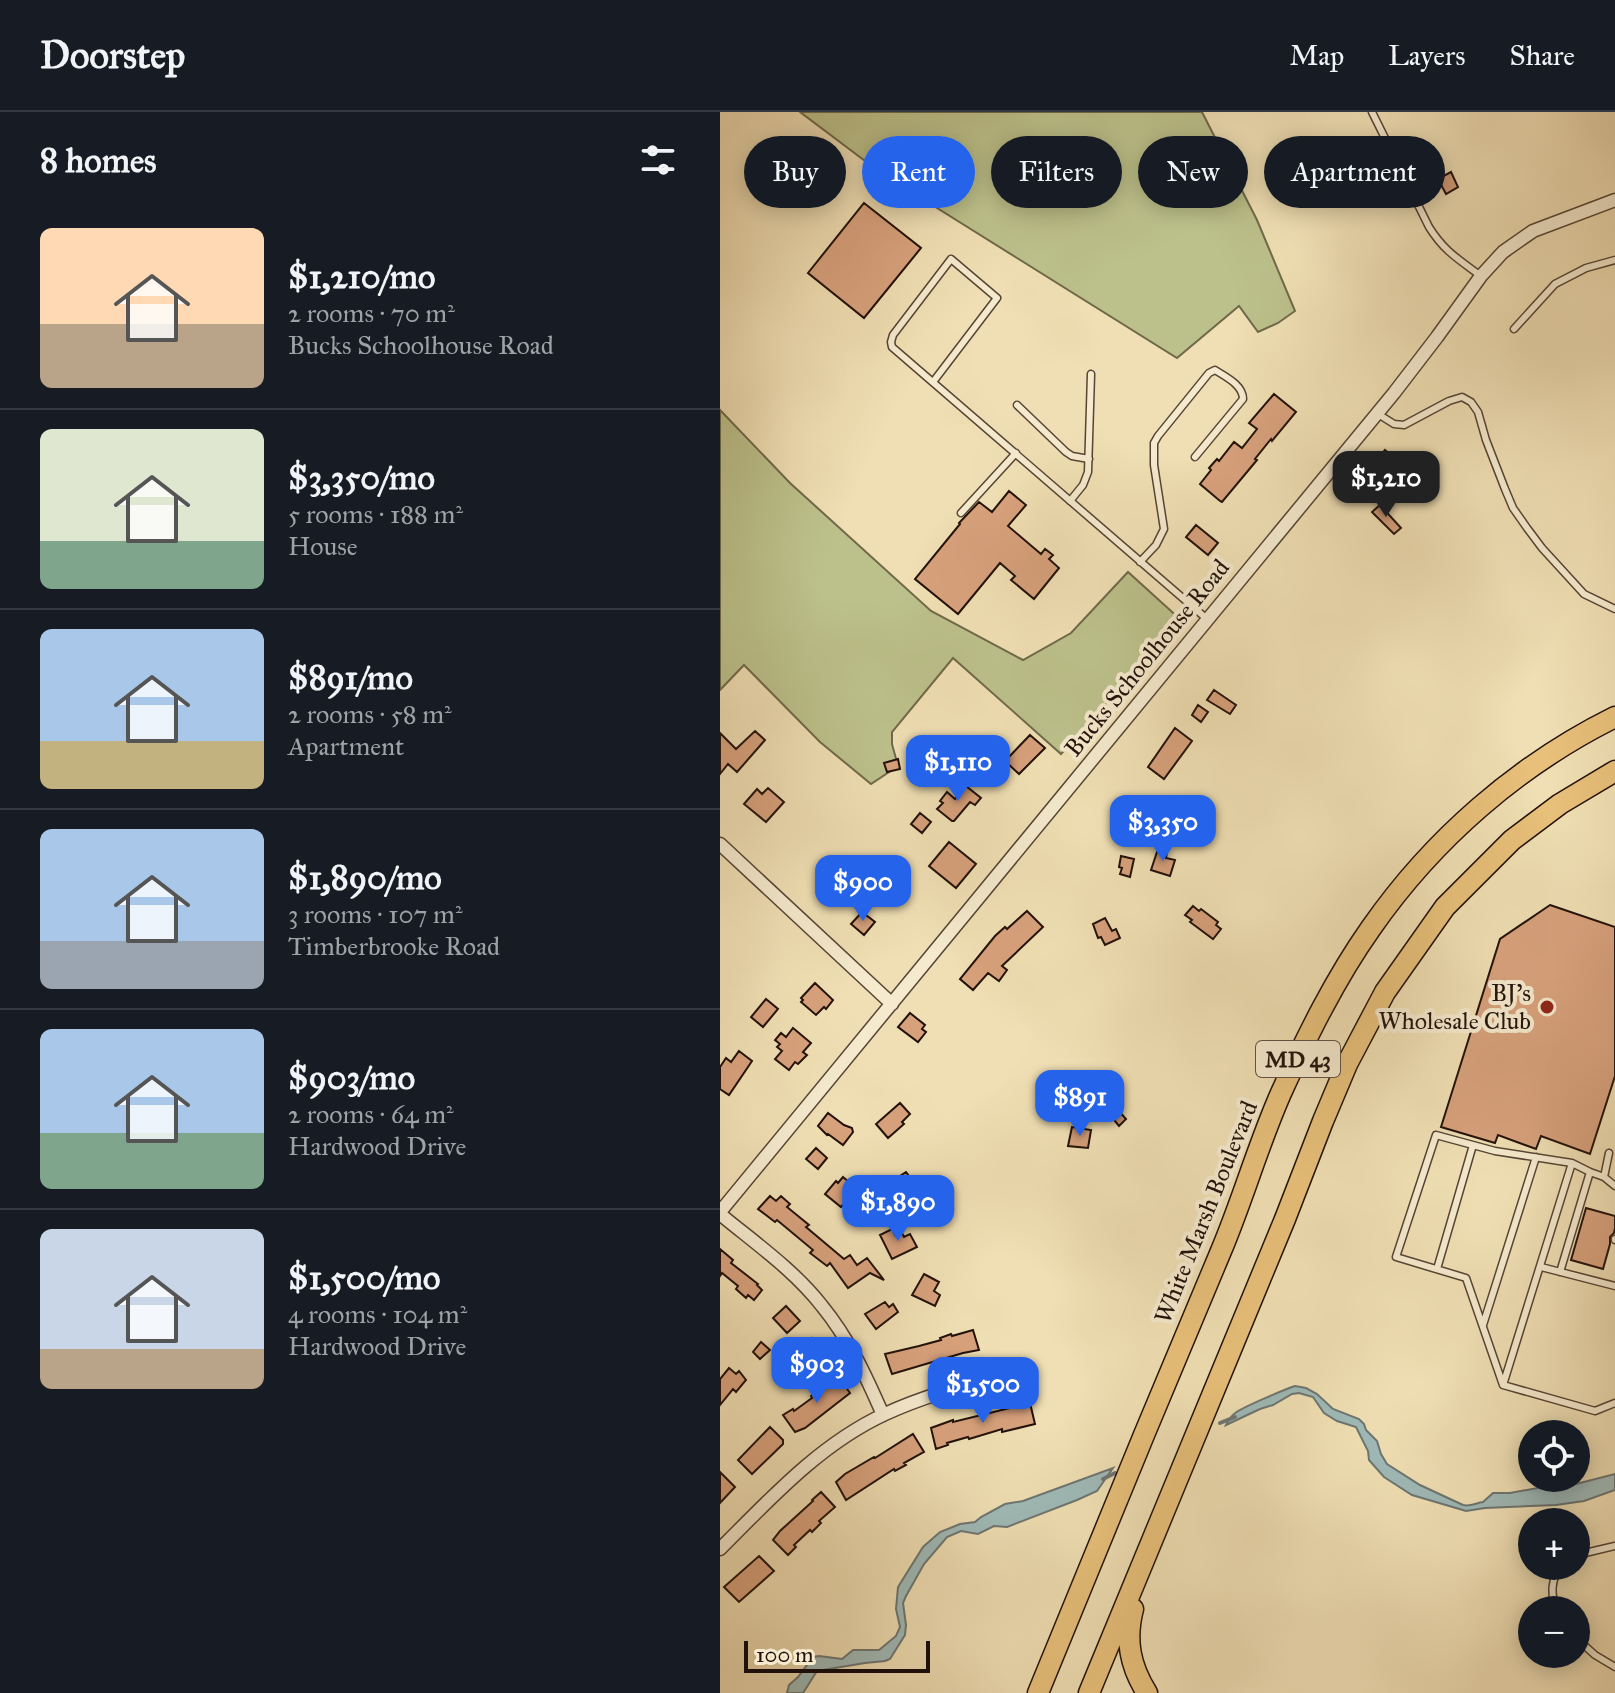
<!DOCTYPE html>
<meta charset="utf-8">
<style>
body{margin:0;font-family:"IM FELL Great Primer",serif;background:#20242c;color:#f1f3f6;height:100vh;display:flex;flex-direction:column;font-size:30px;white-space:nowrap}
*{box-sizing:border-box;margin:0}
p{font-size:26px;color:#9ea1a6}
.icon{flex:none;width:44px;height:44px;fill:none;stroke:currentColor;stroke-width:2;stroke-linecap:round;stroke-linejoin:round}
.map{position:relative;flex:1;overflow:hidden}
.drawer{display:flex;flex-direction:column;background:#171b24;width:720px}
.drawer>*{flex:none}
.banner{position:absolute;left:24px;top:24px;width:750px;height:72px;display:flex;gap:16px}
.fabs{position:absolute;left:798px;top:1308px;display:grid;gap:16px}
.fabs a{display:grid;place-items:center;width:72px;height:72px;border-radius:50%;background:#171b24;box-shadow:0 4px 20px #0003;font-size:40px}
.scale{position:absolute;left:24px;bottom:20px;width:186px;box-sizing:border-box;padding-left:8px;border:4px solid #22110a;border-top:0;font-size:22px;line-height:28px;white-space:nowrap;color:#22110a;-webkit-text-stroke:6px #f5eace;paint-order:stroke}
.price{position:absolute;translate:-50% -68px;padding:0 18px;border-radius:16px;background:#2563eb;color:#fff;font-size:26px;line-height:52px;filter:drop-shadow(0 2px 4px #0008)}
.price::after{content:'';position:absolute;left:50%;top:48px;width:24px;height:18px;margin-left:-12px;background:inherit;clip-path:polygon(0 0,100% 0,50% 100%)}
.price.on{background:#222;color:#fff}
ul{padding:0;list-style:none}
li{display:flex;align-items:center;gap:24px;height:200px;padding:0 40px}
li+li{border-top:2px solid #363941}
li span{display:grid;place-items:center;flex:none;width:224px;height:160px;border-radius:12px;color:#555}
li>.icon{margin-inline-start:auto}
span .icon{width:96px;height:96px;fill:#fffc;stroke-width:1}
li b{font-size:34px}
h2{display:flex;justify-content:space-between;align-items:center;height:96px;padding:0 40px;font-size:34px}
.pill{padding:0 28px;border-radius:36px;background:#171b24;box-shadow:0 4px 20px #0003;font-size:28px;line-height:72px}
.pill.on{background:#2563eb;color:#fff}
header{display:flex;align-items:center;gap:48px;box-sizing:border-box;height:112px;padding:0 40px;background:#171b24;border-bottom:2px solid #363941}
header strong{font-size:38px}
nav{display:flex;gap:44px;margin-inline-start:auto;font-size:28px}
main{display:flex;flex:1;min-height:0}
.map>svg:first-child{display:block}
</style>
<header>
<strong>Doorstep</strong>
<nav><a>Map</a><a>Layers</a><a>Share</a></nav>
</header>
<main>
<section class="drawer">
<h2>8 homes<svg class="icon" aria-label="filters" viewBox="0 0 24 24"><path d="M4 7h16M4 17h16"/><circle cx="9" cy="7" r="2"/><circle cx="15" cy="17" r="2"/></svg></h2>
<ul>
<li><span style="background:linear-gradient(#ffd9b3 60%,#b9a48a 0)"><svg class="icon" aria-label="home" viewBox="0 0 24 24"><path d="M3 11l9-7 9 7M6 9v11h12V9"/></svg></span><div><b>$1,210/mo</b><p>2 rooms · 70 m²</p><p>Bucks Schoolhouse Road</p></div></li>
<li><span style="background:linear-gradient(#dfe7d0 70%,#7fa58c 0)"><svg class="icon" aria-label="home" viewBox="0 0 24 24"><path d="M3 11l9-7 9 7M6 9v11h12V9"/></svg></span><div><b>$3,350/mo</b><p>5 rooms · 188 m²</p><p>House</p></div></li>
<li><span style="background:linear-gradient(#a9c7e8 70%,#c2b280 0)"><svg class="icon" aria-label="home" viewBox="0 0 24 24"><path d="M3 11l9-7 9 7M6 9v11h12V9"/></svg></span><div><b>$891/mo</b><p>2 rooms · 58 m²</p><p>Apartment</p></div></li>
<li><span style="background:linear-gradient(#a9c7e8 70%,#9aa5b1 0)"><svg class="icon" aria-label="home" viewBox="0 0 24 24"><path d="M3 11l9-7 9 7M6 9v11h12V9"/></svg></span><div><b>$1,890/mo</b><p>3 rooms · 107 m²</p><p>Timberbrooke Road</p></div></li>
<li><span style="background:linear-gradient(#a9c7e8 65%,#7fa58c 0)"><svg class="icon" aria-label="home" viewBox="0 0 24 24"><path d="M3 11l9-7 9 7M6 9v11h12V9"/></svg></span><div><b>$903/mo</b><p>2 rooms · 64 m²</p><p>Hardwood Drive</p></div></li>
<li><span style="background:linear-gradient(#c9d6e8 75%,#b9a48a 0)"><svg class="icon" aria-label="home" viewBox="0 0 24 24"><path d="M3 11l9-7 9 7M6 9v11h12V9"/></svg></span><div><b>$1,500/mo</b><p>4 rooms · 104 m²</p><p>Hardwood Drive</p></div></li>
</ul>
</section>
<div class="map">
<svg width="895" height="1581" viewBox="0 0 895 1581">
<rect width="100%" height="100%" fill="#f0dfb4"/>
<filter id="stains"><feTurbulence type="fractalNoise" baseFrequency=".0025" numOctaves="4"/><feColorMatrix values="0 0 0 0 .2 0 0 0 0 .09 0 0 0 0 .02 0 0 0 .5 -.17"/></filter>
<radialGradient id="worn" r=".72"><stop offset=".6" stop-color="#630" stop-opacity="0"/><stop offset="1" stop-color="#630" stop-opacity=".3"/></radialGradient>
<path fill="#bcc18b" stroke="#6f694a" stroke-width="2" d="M 80,0 L 482,0 L 537,108 L 575,199 L 558,211 L 538,220 L 519,194 L 457,246 L 193,81 L 149,52 Z
M 0,298 L 70,371 L 211,499 L 303,548 L 351,521 L 408,460 L 461,508 L 341,642 L 233,546 L 172,620 L 172,632 L 178,654 L 151,672 L 100,630 L 24,553 L 0,578 Z"/>
<path fill="#9fbab8" stroke="#6d7672" stroke-width="2" d="M 575,1274 L 586,1276 L 597,1282 L 613,1297 L 639,1307 L 644,1312 L 646,1318 L 657,1329 L 661,1342 L 667,1352 L 700,1373 L 743,1393 C 750,1395 756,1391 763,1390 L 773,1381 L 790,1381 L 823,1375 L 852,1373 L 895,1362 L 895,1378 L 864,1389 L 836,1393 L 765,1396 L 746,1399 L 692,1383 L 664,1365 L 649,1348 L 648,1339 L 636,1315 L 617,1309 L 604,1301 L 593,1285 L 579,1281 L 572,1282 L 553,1293 L 540,1297 L 506,1313 C 508,1309 510,1305 514,1302 C 520,1296 566,1277 575,1274 Z
M 393,1356 L 377,1379 L 357,1388 L 287,1415 L 274,1414 L 258,1422 L 241,1419 L 227,1425 L 204,1452 L 186,1484 L 183,1491 L 186,1513 L 185,1523 L 170,1547 L 165,1549 L 145,1551 L 97,1559 L 83,1581 L 67,1581 L 69,1573 L 78,1565 L 93,1545 L 99,1544 L 122,1547 L 133,1538 L 159,1538 L 176,1524 L 180,1515 L 176,1497 L 178,1475 L 203,1435 L 220,1420 L 240,1412 L 255,1410 L 261,1405 L 285,1392 L 303,1389 Z"/>
<g fill="none" stroke-linecap="round" stroke-linejoin="round">
<path stroke="#6d7672" stroke-width="4" d="M 500,1311 L 515,1305
M 383,1367 L 395,1361"/>
</g>
<path fill="#d7a17c" stroke="#22110a" stroke-width="2" d="M 731,60 L 738,75 L 726,82 L 718,67 Z
M 144,91 L 201,136 L 144,206 L 88,161 Z
M 554,282 L 576,300 L 552,329 L 551,327 L 535,347 L 537,348 L 502,390 L 500,389 L 480,372 L 491,358 L 489,356 L 497,347 L 499,349 L 514,330 L 522,336 L 537,317 L 529,311 Z
M 665,338 L 676,347 L 657,371 L 645,362 Z
M 289,379 L 306,393 L 288,414 L 321,442 L 325,437 L 333,443 L 329,447 L 339,456 L 314,487 L 291,468 L 295,464 L 280,451 L 238,502 L 195,467 L 240,412 L 239,411 L 259,390 L 272,400 Z
M 660,393 L 681,416 L 674,422 L 652,400 Z
M 476,413 L 498,431 L 488,443 L 466,425 Z
M 494,578 L 516,593 L 510,602 L 487,588 Z
M 478,593 L 488,600 L 481,610 L 472,603 Z
M 455,616 L 472,629 L 444,667 L 428,655 Z
M 35,619 L 45,628 L 17,660 L 8,652 L 0,662 L 0,621 L 16,637 Z
M 310,623 L 325,636 L 299,662 L 285,649 Z
M 178,647 L 180,657 L 167,660 L 164,651 Z
M 246,674 L 261,686 L 255,693 L 250,690 L 234,709 L 232,709 L 217,697 L 223,691 L 220,689 L 227,680 L 235,687 Z
M 48,676 L 64,690 L 46,710 L 24,692 L 37,677 L 42,682 Z
M 200,701 L 211,710 L 202,721 L 191,712 Z
M 229,730 L 256,752 L 236,776 L 209,754 Z
M 438,737 L 447,740 L 446,746 L 455,748 L 450,764 L 431,758 Z
M 401,744 L 414,747 L 410,765 L 400,762 L 402,756 L 399,755 Z
M 830,793 L 895,815 L 895,964 L 870,1042 L 821,1024 L 816,1037 L 778,1023 L 775,1031 L 721,1015 L 780,827 Z
M 473,794 L 479,799 L 481,797 L 498,810 L 496,813 L 501,817 L 493,827 L 470,810 L 472,808 L 465,803 Z
M 307,799 L 323,815 L 282,854 L 287,858 L 279,869 L 268,861 L 253,878 L 240,867 L 275,824 L 285,815 L 287,817 Z
M 142,800 L 155,810 L 144,823 L 131,812 Z
M 385,806 L 392,819 L 396,817 L 400,826 L 385,833 L 381,825 L 378,826 L 373,812 Z
M 95,871 L 113,888 L 106,897 L 104,895 L 96,903 L 81,890 L 83,888 L 81,886 Z
M 46,887 L 58,897 L 43,915 L 31,905 Z
M 190,901 L 205,913 L 202,917 L 206,920 L 198,930 L 178,915 Z
M 73,916 L 91,931 L 83,940 L 87,943 L 78,952 L 75,950 L 69,958 L 55,947 L 62,939 L 57,935 L 60,932 L 55,928 L 61,921 L 66,925 Z
M 19,939 L 32,949 L 9,983 L 0,977 L 0,955 L 6,946 L 11,950 Z
M 180,991 L 190,1002 L 182,1010 L 184,1012 L 168,1026 L 156,1012 Z
M 397,997 L 406,1007 L 399,1014 L 390,1003 Z
M 108,1001 L 124,1013 L 132,1016 L 133,1020 L 123,1033 L 108,1022 L 107,1023 L 98,1014 Z
M 352,1015 L 371,1018 L 368,1036 L 348,1034 Z
M 96,1036 L 107,1046 L 98,1057 L 86,1047 Z
M 186,1060 L 195,1072 L 187,1078 L 177,1066 Z
M 123,1065 L 137,1077 L 121,1095 L 105,1082 L 116,1069 L 118,1071 Z
M 50,1084 L 56,1089 L 61,1084 L 70,1092 L 67,1095 L 89,1113 L 86,1115 L 124,1147 L 130,1143 L 137,1153 L 147,1146 L 164,1168 L 150,1161 L 128,1176 L 110,1151 L 107,1154 L 90,1141 L 93,1138 L 57,1108 L 55,1110 L 38,1097 Z
M 866,1096 L 895,1104 L 895,1116 L 894,1121 L 890,1125 L 890,1132 L 883,1157 L 851,1148 Z
M 172,1117 L 175,1123 L 181,1119 L 184,1125 L 190,1122 L 197,1135 L 172,1147 L 160,1123 Z
M 0,1137 L 13,1148 L 11,1151 L 38,1172 L 37,1173 L 42,1178 L 34,1188 L 28,1183 L 26,1186 L 16,1177 L 18,1174 L 2,1161 L 0,1164 Z
M 204,1162 L 219,1170 L 214,1179 L 220,1183 L 215,1194 L 192,1183 Z
M 165,1190 L 169,1195 L 173,1192 L 178,1200 L 156,1217 L 145,1202 Z
M 66,1194 L 80,1209 L 67,1221 L 53,1206 Z
M 253,1218 L 259,1238 L 243,1241 L 172,1262 L 165,1242 L 199,1234 L 221,1228 L 220,1226 L 231,1222 L 232,1224 Z
M 92,1226 L 106,1245 L 86,1258 L 84,1255 L 73,1264 L 62,1247 Z
M 41,1230 L 50,1238 L 40,1247 L 33,1240 Z
M 9,1256 L 16,1262 L 19,1259 L 26,1268 L 16,1280 L 13,1277 L 0,1293 L 0,1267 Z
M 118,1264 L 130,1281 L 85,1316 L 75,1320 L 63,1303 L 73,1297 L 74,1299 L 92,1286 L 91,1284 Z
M 310,1291 L 315,1312 L 282,1320 L 282,1317 L 249,1327 L 248,1325 L 227,1331 L 228,1333 L 216,1337 L 211,1316 L 233,1308 L 233,1310 Z
M 50,1315 L 63,1328 L 63,1332 L 32,1362 L 18,1348 Z
M 193,1322 L 204,1340 L 184,1351 L 186,1353 L 175,1359 L 174,1357 L 126,1388 L 116,1370 L 125,1362 L 154,1345 L 155,1346 Z
M 0,1360 L 15,1375 L 0,1391 Z
M 101,1380 L 115,1395 L 99,1409 L 101,1411 L 92,1420 L 90,1418 L 74,1433 L 76,1435 L 68,1443 L 53,1428 L 60,1419 L 93,1389 L 92,1388 Z
M 39,1444 L 54,1459 L 19,1490 L 4,1475 Z"/>
<g fill="none" stroke-linecap="round" stroke-linejoin="round">
<defs>
<path id="service" d="M 652,0 L 709,115 C 724,139 738,147 761,164
M 794,217 L 835,172 L 866,156 L 895,148
M 213,270 L 277,186 L 231,147 L 173,223 L 171,230 L 172,235 L 487,507
M 297,293 L 346,340 L 352,344 L 369,347
M 658,302 L 674,312 L 684,313 L 729,289 L 742,285 L 751,290 L 758,300 L 766,328 L 785,377 L 793,396 L 807,416 L 822,436 L 864,482 L 895,497
M 350,389 L 363,373 L 368,360 L 371,262
M 241,401 L 296,341
M 420,450 L 436,433 L 444,417 L 434,353 L 434,331 L 438,324 L 489,261 L 495,258 C 506,265 523,273 523,287 L 475,345
M 884,1065 L 889,1041
M 895,1074 L 884,1065 L 870,1060 L 852,1051 L 775,1039 L 716,1023 L 676,1145 L 746,1166 L 783,1273 L 875,1299 L 895,1291
M 895,1127 L 895,1128
M 821,1155 L 895,1174
M 717,1157 L 753,1033
M 840,1160 L 870,1060
M 763,1213 L 816,1045
M 783,1273 L 852,1051
M 856,1445 L 865,1441 L 895,1434
M 836,1498 C 831,1482 830,1467 842,1454
M 856,1526 L 875,1543 L 895,1555"/>
<path id="minor" d="M 0,732 L 172,892
M 0,1100 L 674,281 L 717,225 L 761,164 L 783,140 L 813,119 L 895,88
M 0,1102 C 35,1131 74,1158 102,1194 C 129,1227 146,1264 163,1303
M 0,1437 C 50,1387 100,1332 165,1302 C 206,1283 250,1272 293,1260"/>
<path id="trunk" d="M 413,1497 C 405,1528 410,1554 427,1581
M 318,1581 C 378,1433 439,1286 501,1139 C 523,1087 538,1033 561,981 C 587,924 615,867 651,816 C 713,727 798,653 895,605
M 369,1581 L 565,1107 L 603,1009 L 627,952 L 665,880 L 725,795 L 792,728 L 840,692 L 895,659"/>
</defs>
<use href="#service" stroke="#564434" stroke-width="9"/>
<use href="#minor" stroke="#564434" stroke-width="15"/>
<use href="#trunk" stroke="#22110a" stroke-width="23"/>
<use href="#service" stroke="#f5eace" stroke-width="6"/>
<use href="#minor" stroke="#f5eace" stroke-width="12"/>
<use href="#trunk" stroke="#e8c07a" stroke-width="20"/>
</g>
<circle fill="#8f2418" stroke="#f5eace" stroke-width="3" cx="827" cy="895" r="8"/>
<g text-anchor="middle" dominant-baseline="central" stroke-width="8" stroke-linejoin="round" paint-order="stroke">
<rect fill="#f5eace" stroke="#615245" stroke-width="2" x="536" y="929" width="84" height="36" rx="6"/>
<g font-size="22" font-weight="bold" fill="#22110a">
<text x="578" y="947">MD 43</text>
</g>
<g font-size="24" fill="#22110a" stroke="#f5eace">
<text transform="translate(427 546) rotate(-51)">Bucks Schoolhouse Road</text>
<text transform="translate(486 1100) rotate(-68)">White Marsh Boulevard</text>
</g>
<g font-size="24" fill="#22110a" stroke="#f5eace" text-anchor="end">
<text x="811" y="881">BJ's<tspan x="811" dy="28">Wholesale Club</tspan></text>
</g>
</g>
<rect width="100%" height="100%" filter="url(#stains)"/>
<rect width="100%" height="100%" fill="url(#worn)"/>
</svg>
<div class="fabs">
<a><svg class="icon" aria-label="locate" viewBox="0 0 24 24"><circle cx="12" cy="12" r="6"/><path d="M12 2v4M12 18v4M2 12h4M18 12h4"/></svg></a>
<a>+</a>
<a>−</a>
</div>
<div class="scale">100 m</div>
<b class="price on" style="left:666px;top:407px">$1,210</b>
<b class="price" style="left:238px;top:691px">$1,110</b>
<b class="price" style="left:443px;top:751px">$3,350</b>
<b class="price" style="left:143px;top:811px">$900</b>
<b class="price" style="left:360px;top:1026px">$891</b>
<b class="price" style="left:178px;top:1131px">$1,890</b>
<b class="price" style="left:97px;top:1293px">$903</b>
<b class="price" style="left:263px;top:1313px">$1,500</b>
<div class="banner">
<a class="pill">Buy</a>
<a class="pill on">Rent</a>
<a class="pill">Filters</a>
<a class="pill">New</a>
<a class="pill">Apartment</a>
</div>
</div>
</main>
